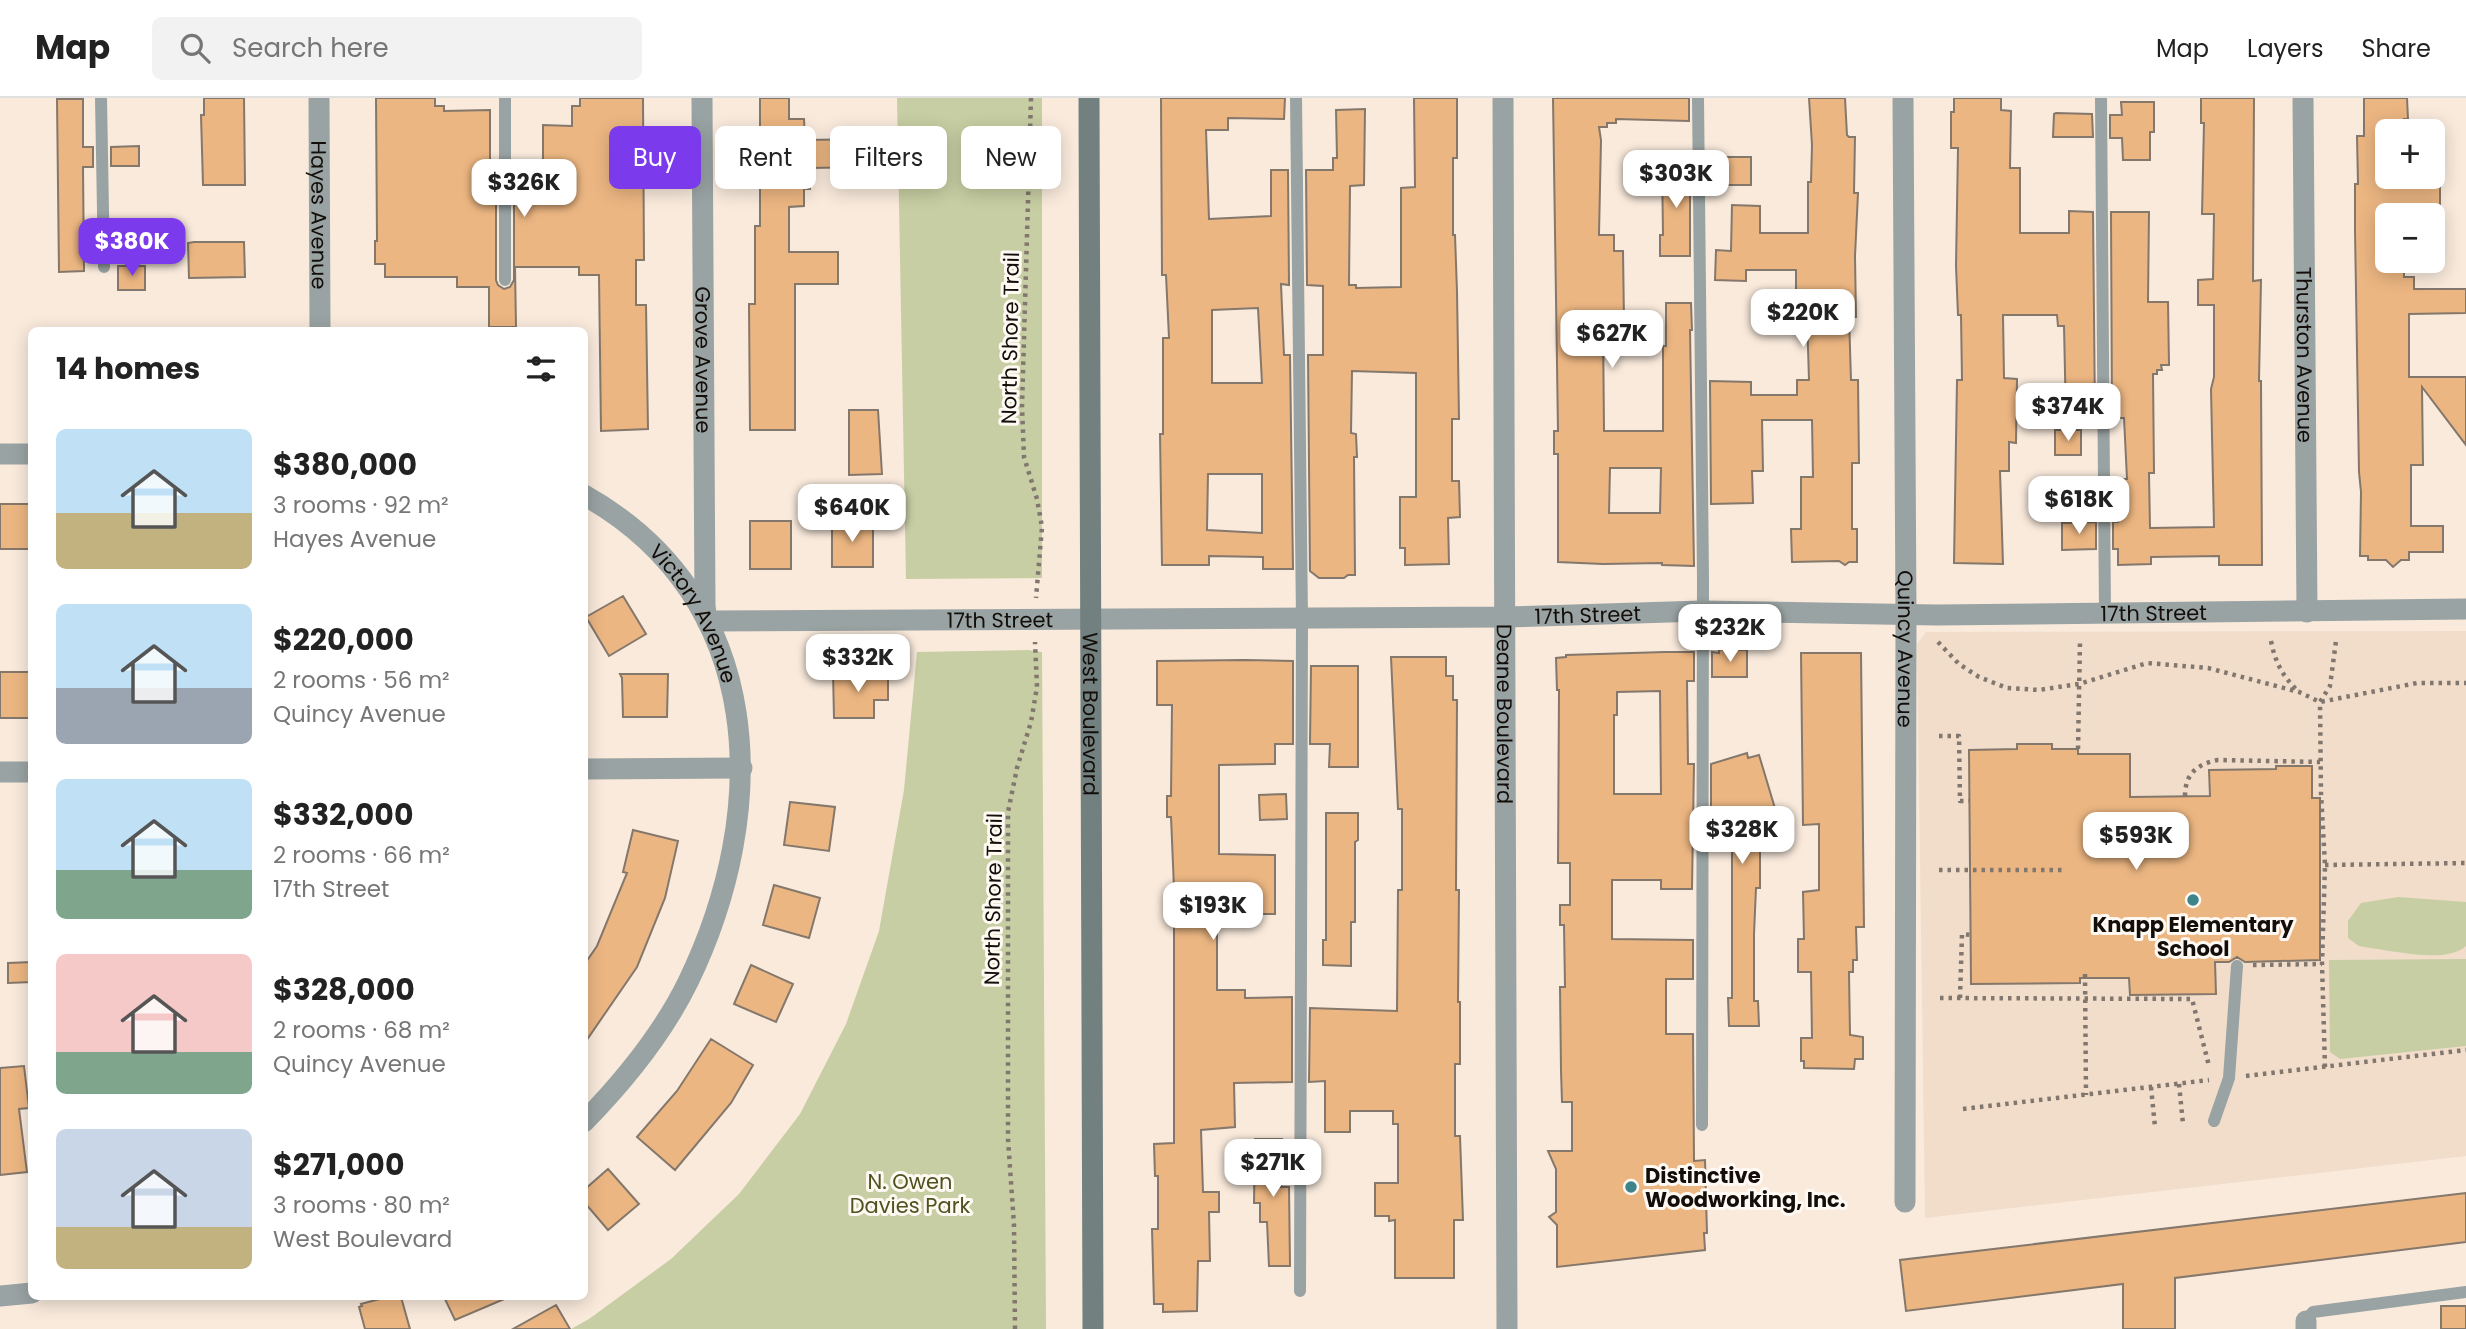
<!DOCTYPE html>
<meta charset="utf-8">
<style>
body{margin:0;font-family:Poppins,sans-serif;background:#f2f2f2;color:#222;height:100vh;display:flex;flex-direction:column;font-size:26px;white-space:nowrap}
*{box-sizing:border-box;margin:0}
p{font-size:23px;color:#767676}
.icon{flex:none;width:38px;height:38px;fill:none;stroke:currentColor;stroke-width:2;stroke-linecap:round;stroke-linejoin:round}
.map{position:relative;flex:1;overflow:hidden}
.sheet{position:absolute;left:28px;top:229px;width:560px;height:973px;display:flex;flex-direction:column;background:#fff;border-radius:10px;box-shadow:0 4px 18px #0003}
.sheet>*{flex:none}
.hud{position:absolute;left:609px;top:28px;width:665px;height:63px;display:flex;gap:14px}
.fabs{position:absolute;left:2375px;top:21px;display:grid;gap:14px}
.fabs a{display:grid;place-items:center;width:70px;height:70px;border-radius:10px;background:#fff;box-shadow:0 4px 18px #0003;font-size:35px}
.price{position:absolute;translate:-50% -60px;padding:0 16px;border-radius:14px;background:#fff;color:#222;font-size:23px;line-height:46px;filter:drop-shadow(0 2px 4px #0008)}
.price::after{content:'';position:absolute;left:50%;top:42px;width:21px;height:16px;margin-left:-10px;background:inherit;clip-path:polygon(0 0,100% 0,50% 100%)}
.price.current{background:#7c3aed;color:#fff}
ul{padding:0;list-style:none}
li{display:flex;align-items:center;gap:21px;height:175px;padding:0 28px}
li span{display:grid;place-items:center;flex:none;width:196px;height:140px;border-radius:10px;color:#555}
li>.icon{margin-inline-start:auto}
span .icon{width:84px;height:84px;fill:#fffc;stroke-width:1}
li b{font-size:30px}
h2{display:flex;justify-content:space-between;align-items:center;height:84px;padding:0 28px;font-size:30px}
.chip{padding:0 24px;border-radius:10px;background:#fff;box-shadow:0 4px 18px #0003;font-size:24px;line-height:63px}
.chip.current{background:#7c3aed;color:#fff}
header{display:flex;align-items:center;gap:42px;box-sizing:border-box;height:98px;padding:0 35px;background:#fff;border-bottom:2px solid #e0e0e0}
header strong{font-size:33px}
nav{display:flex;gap:38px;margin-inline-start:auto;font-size:24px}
.search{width:490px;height:63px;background:#f2f2f2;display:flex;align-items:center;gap:18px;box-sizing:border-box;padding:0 24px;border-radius:10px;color:#767676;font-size:26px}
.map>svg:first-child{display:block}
</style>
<header>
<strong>Map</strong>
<div class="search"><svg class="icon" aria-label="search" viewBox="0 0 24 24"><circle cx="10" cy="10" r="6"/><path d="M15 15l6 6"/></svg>Search here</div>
<nav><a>Map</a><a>Layers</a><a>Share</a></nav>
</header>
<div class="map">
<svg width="2466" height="1231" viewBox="0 0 2466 1231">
<rect width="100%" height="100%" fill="#f9eadc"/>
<path fill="#f1ddca" d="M 2466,533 L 2466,1058 L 1925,1120 L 1917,546 L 1926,534 Z"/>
<path fill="#c7cea3" d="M 897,0 L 1042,0 L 1042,480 L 906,481 Z
M 1028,552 L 1042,554 L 1046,1231 L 571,1231 L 589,1221 L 671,1161 L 739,1096 L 800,1016 L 846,926 L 879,833 L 904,692 L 917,554 Z
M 2398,799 L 2466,804 L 2466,848 C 2446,866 2396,853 2370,850 L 2359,848 L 2348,840 L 2348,823 L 2361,805 Z
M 2466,861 L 2466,948 L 2340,961 L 2330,954 L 2329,862 Z"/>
<path fill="#ecb682" stroke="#84776b" stroke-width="2" fill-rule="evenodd" d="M 204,0 L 244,0 L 245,87 L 203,87 L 201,17 L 204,17 Z
M 376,0 L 435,0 L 435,8 L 444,8 L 444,13 L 490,12 L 490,68 L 496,68 L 496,182 L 498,187 L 504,191 L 510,189 L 514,182 L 514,68 L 543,69 L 543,27 L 572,28 L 572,8 L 580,8 L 580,0 L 643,0 L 644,162 L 636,162 L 636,207 L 646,207 L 648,331 L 601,333 L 599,177 L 579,177 L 579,169 L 515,169 L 516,229 L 489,229 L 489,189 L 457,189 L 457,179 L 385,179 L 385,166 L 375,166 L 375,143 L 377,143 Z
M 760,0 L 789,0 L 789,21 L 804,21 L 805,42 L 870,41 L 871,69 L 809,70 L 810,91 L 804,91 L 804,108 L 789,109 L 789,154 L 838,154 L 838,186 L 795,186 L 795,332 L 750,332 L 749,206 L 755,206 L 755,128 L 760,128 Z
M 1161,0 L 1285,0 L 1284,21 L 1228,20 L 1228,32 L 1206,32 L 1209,121 L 1271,118 L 1271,72 L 1288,72 L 1289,187 L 1281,186 L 1284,257 L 1290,257 L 1293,471 L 1263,471 L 1263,459 L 1209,458 L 1209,467 L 1162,467 L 1160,336 L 1163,336 L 1163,240 L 1169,240 L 1166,177 L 1162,177 ZM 1258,210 L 1262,285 L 1212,285 L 1212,212 ZM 1208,376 L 1262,376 L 1262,435 L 1207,432 Z
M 1414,0 L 1457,0 L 1457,60 L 1453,60 L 1453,137 L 1455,137 L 1457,193 L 1459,321 L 1452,321 L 1452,383 L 1459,383 L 1460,419 L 1448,420 L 1449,466 L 1405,467 L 1405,450 L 1400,450 L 1400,399 L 1416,399 L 1416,275 L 1352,273 L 1351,335 L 1356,336 L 1357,359 L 1354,359 L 1355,477 L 1348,477 L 1344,480 L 1319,480 L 1310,473 L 1308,257 L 1323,257 L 1323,188 L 1307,187 L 1306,72 L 1333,72 L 1333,60 L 1337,60 L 1336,12 L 1365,11 L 1364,87 L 1350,88 L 1349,187 L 1356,187 L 1356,190 L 1401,189 L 1401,90 L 1415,89 Z
M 1553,0 L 1689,0 L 1689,23 L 1616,21 L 1616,25 L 1607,25 L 1607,29 L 1599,29 L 1601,42 L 1599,137 L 1614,137 L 1614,153 L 1623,153 L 1624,223 L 1603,223 L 1604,333 L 1663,333 L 1663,248 L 1666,248 L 1666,205 L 1691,205 L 1692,232 L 1690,232 L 1694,468 L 1662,467 L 1662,465 L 1603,466 L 1558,464 L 1558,356 L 1554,356 L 1554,333 L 1558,333 ZM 1610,370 L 1661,370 L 1660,415 L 1609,415 Z
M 1809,0 L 1845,0 L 1847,37 L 1849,39 L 1855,39 L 1854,95 L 1858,95 L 1855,158 L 1856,219 L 1849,219 L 1851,282 L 1858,282 L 1859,365 L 1852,365 L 1852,431 L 1857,431 L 1857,464 L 1849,464 L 1845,467 L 1839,463 L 1792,464 L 1791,431 L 1801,431 L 1801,379 L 1813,379 L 1812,322 L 1762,322 L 1763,373 L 1752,373 L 1753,405 L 1711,406 L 1710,283 L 1751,284 L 1751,297 L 1797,297 L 1797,282 L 1809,282 L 1807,219 L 1796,220 L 1796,172 L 1746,172 L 1746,183 L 1715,182 L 1716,152 L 1731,153 L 1732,107 L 1760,108 L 1760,135 L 1808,135 L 1808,84 L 1811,84 L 1812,47 Z
M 1954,0 L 2001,0 L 2001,12 L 2011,13 L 2010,70 L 2020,70 L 2020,135 L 2069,135 L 2069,113 L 2093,114 L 2095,320 L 2066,321 L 2064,228 L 2058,228 L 2057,217 L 2003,217 L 2004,280 L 2017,281 L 2016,345 L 2009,344 L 2009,373 L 2000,373 L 2003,466 L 1954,465 L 1957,282 L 1962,282 L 1961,217 L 1958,217 L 1956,168 L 1958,50 L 1951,50 L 1951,14 L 1954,14 Z
M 2201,0 L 2254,0 L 2253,183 L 2261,182 L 2259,283 L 2261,283 L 2262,467 L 2219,467 L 2219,458 L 2151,459 L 2151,466 L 2118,467 L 2118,451 L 2113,451 L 2113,424 L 2118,424 L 2117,417 L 2122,417 L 2122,381 L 2127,381 L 2124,320 L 2112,320 L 2111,114 L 2149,114 L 2148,204 L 2168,204 L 2169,267 L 2161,267 L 2162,272 L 2157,272 L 2157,276 L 2153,276 L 2154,375 L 2149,375 L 2150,430 L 2214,429 L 2211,291 L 2214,279 L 2214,207 L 2198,207 L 2198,182 L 2213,181 L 2214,116 L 2202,116 L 2204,25 L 2201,25 Z
M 2364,0 L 2407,0 L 2408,21 L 2404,21 L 2404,33 L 2387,33 L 2387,79 L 2440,79 L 2440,117 L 2387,117 L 2387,163 L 2404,163 L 2404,179 L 2414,179 L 2414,191 L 2466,191 L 2466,215 L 2409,216 L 2409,279 L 2466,279 L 2466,347 L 2422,289 L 2423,367 L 2411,367 L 2411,428 L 2443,428 L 2443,454 L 2409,454 L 2409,462 L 2401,462 L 2393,469 L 2386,462 L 2368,462 L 2368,458 L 2360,458 L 2361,394 L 2359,374 L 2355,132 L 2355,86 L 2358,86 L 2357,38 L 2364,38 Z
M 57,1 L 83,1 L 83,49 L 93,49 L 93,69 L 83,69 L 84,173 L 59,174 Z
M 2121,4 L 2154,4 L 2154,34 L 2150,34 L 2150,62 L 2123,62 L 2122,40 L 2110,40 L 2110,17 L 2122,17 Z
M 2056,15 L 2092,16 L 2093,39 L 2053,39 L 2054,16 Z
M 139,48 L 139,68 L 111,68 L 111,49 Z
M 1724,59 L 1751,59 L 1751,87 L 1708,87 L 1707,65 L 1724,65 Z
M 1662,65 L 1690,65 L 1690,158 L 1660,158 L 1660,137 L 1663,137 Z
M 194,144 L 244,144 L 245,179 L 189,180 L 188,145 Z
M 118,168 L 145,168 L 145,192 L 118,192 Z
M 849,312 L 878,312 L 882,376 L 849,377 Z
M 2055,332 L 2081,332 L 2081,357 L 2055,357 Z
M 0,406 L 32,406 L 32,451 L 0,451 Z
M 832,422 L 873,422 L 873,469 L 832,469 Z
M 750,423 L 791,423 L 791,471 L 750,471 Z
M 2096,424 L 2096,451 L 2062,452 L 2062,425 Z
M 623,498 L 646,536 L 609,558 L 586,519 Z
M 1719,551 L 1747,552 L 1747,579 L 1712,579 L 1712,554 L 1719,555 Z
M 1665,554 L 1694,554 L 1694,583 L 1687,583 L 1688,666 L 1694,666 L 1692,791 L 1661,791 L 1661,782 L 1612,782 L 1612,841 L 1693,842 L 1693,881 L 1666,881 L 1666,936 L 1693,936 L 1694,1063 L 1705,1062 L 1707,1135 L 1704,1135 L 1705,1152 L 1557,1169 L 1557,1127 L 1549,1119 L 1556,1114 L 1556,1071 L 1548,1053 L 1572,1053 L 1572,1004 L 1562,1004 L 1561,973 L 1560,889 L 1565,889 L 1564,827 L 1560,827 L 1560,807 L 1570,807 L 1570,765 L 1558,765 L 1559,592 L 1557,592 L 1556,560 L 1566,559 L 1566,557 ZM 1660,593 L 1661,696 L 1614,696 L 1614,617 L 1617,617 L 1617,594 Z
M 1801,555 L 1861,555 L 1864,829 L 1856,829 L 1857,862 L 1853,862 L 1853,874 L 1849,874 L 1850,937 L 1863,939 L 1863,961 L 1855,961 L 1854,971 L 1804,970 L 1804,963 L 1801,963 L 1801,940 L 1812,940 L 1811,874 L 1798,874 L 1798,841 L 1804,841 L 1803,794 L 1819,792 L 1819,726 L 1803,727 Z
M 1391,559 L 1446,559 L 1446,578 L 1453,578 L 1453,602 L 1457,602 L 1456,792 L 1459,792 L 1458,904 L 1460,904 L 1460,966 L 1455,966 L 1455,1038 L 1460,1038 L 1463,1122 L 1454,1122 L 1454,1180 L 1395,1180 L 1395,1122 L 1389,1123 L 1389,1118 L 1375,1118 L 1375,1085 L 1398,1085 L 1398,1026 L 1393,1026 L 1393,1013 L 1350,1013 L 1350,1034 L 1325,1034 L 1325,983 L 1309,984 L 1310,910 L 1397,913 L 1398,792 L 1402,792 L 1402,711 L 1398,711 Z
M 1245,562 L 1293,563 L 1293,646 L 1275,646 L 1275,666 L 1219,667 L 1219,756 L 1275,757 L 1275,816 L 1217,816 L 1217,892 L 1245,892 L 1245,900 L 1292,899 L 1292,984 L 1234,985 L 1235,1029 L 1201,1032 L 1203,1094 L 1219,1094 L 1219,1114 L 1209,1114 L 1210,1163 L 1198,1163 L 1197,1213 L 1163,1214 L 1163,1206 L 1154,1206 L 1152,1131 L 1158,1131 L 1158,1078 L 1155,1078 L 1154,1046 L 1174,1045 L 1174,790 L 1171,719 L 1167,719 L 1167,698 L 1171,698 L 1172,607 L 1157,607 L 1157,563 Z
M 1311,568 L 1358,568 L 1358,669 L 1329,669 L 1330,646 L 1310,646 Z
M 0,574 L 32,574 L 32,620 L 0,620 Z
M 833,574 L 879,574 L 879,581 L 888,581 L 888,602 L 874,602 L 874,620 L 834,620 Z
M 620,576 L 668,576 L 667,619 L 623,619 L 622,580 Z
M 2017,646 L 2052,646 L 2052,651 L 2078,651 L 2078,656 L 2130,656 L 2130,699 L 2210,698 L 2209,672 L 2276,671 L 2276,668 L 2312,668 L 2312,700 L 2320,700 L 2320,862 L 2245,864 L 2237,859 L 2229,864 L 2215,864 L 2216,896 L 2130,897 L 2129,880 L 2080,880 L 2080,885 L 1971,886 L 1969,652 L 2017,651 Z
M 1747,655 L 1748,660 L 1759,657 L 1780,727 L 1760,728 L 1760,790 L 1756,790 L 1754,836 L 1754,903 L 1758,903 L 1759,928 L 1729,928 L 1728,900 L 1732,900 L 1732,739 L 1711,740 L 1711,666 Z
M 1286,696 L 1287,721 L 1260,722 L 1259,697 Z
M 790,704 L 835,709 L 829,753 L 784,747 Z
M 1326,715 L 1358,715 L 1358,742 L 1355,744 L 1355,824 L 1351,824 L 1351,868 L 1323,867 L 1323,842 L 1326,842 Z
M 633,732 L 678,743 L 665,800 L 637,869 L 584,946 L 584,867 L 597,848 L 627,775 L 623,774 Z
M 774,787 L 820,800 L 809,840 L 763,827 Z
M 32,864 L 32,884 L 8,885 L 8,865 Z
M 751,867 L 793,886 L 776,924 L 734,906 Z
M 711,941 L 753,967 L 731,1005 L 675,1072 L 637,1039 L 677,993 Z
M 24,968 L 29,1010 L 19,1011 L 27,1074 L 0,1077 L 0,970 Z
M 1255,1041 L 1282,1041 L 1281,1089 L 1289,1089 L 1290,1168 L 1269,1168 L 1267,1124 L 1260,1124 L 1260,1105 L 1254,1105 Z
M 608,1071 L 639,1106 L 608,1132 L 584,1104 L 584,1092 Z
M 2466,1095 L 2466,1144 L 2175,1180 L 2175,1231 L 2123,1231 L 2123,1186 L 1906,1213 L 1900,1162 Z
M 387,1199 L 401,1199 L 410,1231 L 365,1231 L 359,1209 L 362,1208 L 361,1206 Z
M 444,1199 L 509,1199 L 455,1222 Z
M 556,1207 L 570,1231 L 513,1231 Z
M 2441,1208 L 2466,1208 L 2466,1231 L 2441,1231 Z"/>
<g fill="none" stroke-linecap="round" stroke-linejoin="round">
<path stroke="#81776e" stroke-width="4.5" stroke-dasharray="3.5 5" stroke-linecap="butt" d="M 1031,0 L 1022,309 L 1024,359 L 1037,401 L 1042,429 L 1036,500
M 2271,543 C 2275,564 2283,579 2298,593
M 1938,544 L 1959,566 L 1979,579 L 2007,590 L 2039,592 L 2079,586 L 2147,565 L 2208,570 L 2299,594 L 2320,604 L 2417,585 L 2466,585
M 1939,638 L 1959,638 L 1960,703 L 1970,703
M 2078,651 L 2080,543
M 2185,698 C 2185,676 2197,666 2218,662 L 2320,664
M 2325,767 L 2466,765
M 1939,772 L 2062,772
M 2253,867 L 2322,866
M 2085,876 L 2086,997
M 1940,900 L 2192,901 L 2209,968
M 1960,900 L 1962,836 L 1971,837
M 2325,969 L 2322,866 L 2325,767 L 2321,695 L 2320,604 L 2330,588 L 2336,543
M 2246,978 L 2466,952
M 2179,986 L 2183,1026
M 2151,989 L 2155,1029
M 1963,1011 L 2209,982
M 1015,1231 L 1014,1127 L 1008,1041 L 1008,714 L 1017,670 L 1031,624 L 1037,589 L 1035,544"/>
<path stroke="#9aa3a3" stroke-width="12" d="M 101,0 L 104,169
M 505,0 L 505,182
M 1296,0 L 1302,520 L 1300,1193
M 1698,0 L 1703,481 L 1702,1027
M 2101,0 L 2105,516
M 2214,1023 L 2229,980 L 2237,868
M 2306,1223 L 2313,1214 L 2466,1194"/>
<g stroke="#9aa3a3" stroke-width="21">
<path id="s1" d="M 319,0 L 320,233"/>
<path id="s2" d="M 702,0 L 705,508 L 707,523 L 1506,519 L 1702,513 L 1937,517 L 2466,511"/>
<path id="s3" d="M 1503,0 L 1507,1231"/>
<path id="s4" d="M 1903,0 L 1906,517 L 1905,1104"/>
<path id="s5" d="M 2303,0 L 2307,514"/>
<path d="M 0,356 L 32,356"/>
<path id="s6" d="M 584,397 C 768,500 771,713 688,884 C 662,937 625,982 584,1024"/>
<path d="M 584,671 L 742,670"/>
<path d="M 0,674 L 32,674"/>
<path d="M 0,1198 L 32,1195"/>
<path d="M 2306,1223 L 2306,1231"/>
</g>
<path stroke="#728080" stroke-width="21" id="s7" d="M 1089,0 L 1093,1231"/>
</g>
<g fill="#3d858a" stroke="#fff9f3" stroke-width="2.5">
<circle cx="2193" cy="802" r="7"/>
<circle cx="1631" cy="1089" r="7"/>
</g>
<g text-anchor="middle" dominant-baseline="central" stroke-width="6" stroke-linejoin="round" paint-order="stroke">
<g font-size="21" fill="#130e09" stroke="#fff9f3">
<text stroke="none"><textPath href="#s1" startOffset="117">Hayes Avenue</textPath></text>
<text transform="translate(1010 240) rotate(-89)">North Shore Trail</text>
<text stroke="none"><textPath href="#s5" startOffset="257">Thurston Avenue</textPath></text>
<text stroke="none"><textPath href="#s2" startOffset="262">Grove Avenue</textPath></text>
<text stroke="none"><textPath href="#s2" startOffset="1970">17th Street</textPath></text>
<text stroke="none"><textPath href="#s2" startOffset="1404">17th Street</textPath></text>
<text stroke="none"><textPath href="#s6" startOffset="166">Victory Avenue</textPath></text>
<text stroke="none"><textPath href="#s2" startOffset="816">17th Street</textPath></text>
<text stroke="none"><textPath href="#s4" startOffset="551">Quincy Avenue</textPath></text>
<text stroke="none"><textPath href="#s7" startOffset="616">West Boulevard</textPath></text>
<text stroke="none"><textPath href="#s3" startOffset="616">Deane Boulevard</textPath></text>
<text transform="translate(993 801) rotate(-89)">North Shore Trail</text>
</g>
<g font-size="21" font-weight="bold" fill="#130e09" stroke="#fff9f3">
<text x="2193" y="826">Knapp Elementary<tspan x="2193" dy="24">School</tspan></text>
<text x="1645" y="1077" text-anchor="start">Distinctive<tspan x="1645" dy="24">Woodworking, Inc.</tspan></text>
</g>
<g font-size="21" fill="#4d531f" stroke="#fff9f3">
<text x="910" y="1083">N. Owen<tspan x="910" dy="24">Davies Park</tspan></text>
</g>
</g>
</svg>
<div class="fabs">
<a>+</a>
<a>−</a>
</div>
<b class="price" style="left:1676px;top:112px">$303K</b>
<b class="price" style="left:524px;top:121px">$326K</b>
<b class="price current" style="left:132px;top:180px">$380K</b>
<b class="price" style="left:1803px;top:251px">$220K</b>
<b class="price" style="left:1612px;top:272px">$627K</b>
<b class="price" style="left:2068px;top:345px">$374K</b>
<b class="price" style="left:2079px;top:438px">$618K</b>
<b class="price" style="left:852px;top:446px">$640K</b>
<b class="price" style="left:1730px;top:566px">$232K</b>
<b class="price" style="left:858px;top:596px">$332K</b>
<b class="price" style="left:1742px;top:768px">$328K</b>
<b class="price" style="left:2136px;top:774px">$593K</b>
<b class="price" style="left:1213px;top:844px">$193K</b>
<b class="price" style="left:1273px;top:1101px">$271K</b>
<div class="hud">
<a class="chip current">Buy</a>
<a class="chip">Rent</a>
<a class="chip">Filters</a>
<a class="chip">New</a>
</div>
<section class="sheet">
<h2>14 homes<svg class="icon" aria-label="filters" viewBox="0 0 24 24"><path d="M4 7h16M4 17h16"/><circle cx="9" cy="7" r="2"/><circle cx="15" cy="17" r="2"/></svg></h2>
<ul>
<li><span style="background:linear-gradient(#bfe0f5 60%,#c2b280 0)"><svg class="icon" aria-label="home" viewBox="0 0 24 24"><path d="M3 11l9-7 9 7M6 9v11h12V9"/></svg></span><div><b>$380,000</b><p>3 rooms · 92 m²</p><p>Hayes Avenue</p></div></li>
<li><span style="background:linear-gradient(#bfe0f5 60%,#9aa5b1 0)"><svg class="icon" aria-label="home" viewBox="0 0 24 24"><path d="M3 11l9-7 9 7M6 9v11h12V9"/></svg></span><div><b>$220,000</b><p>2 rooms · 56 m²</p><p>Quincy Avenue</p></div></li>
<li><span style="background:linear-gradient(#bfe0f5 65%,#7fa58c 0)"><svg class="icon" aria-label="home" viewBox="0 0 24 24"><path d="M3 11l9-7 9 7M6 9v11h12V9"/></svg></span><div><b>$332,000</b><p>2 rooms · 66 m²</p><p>17th Street</p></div></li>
<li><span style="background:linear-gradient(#f6c9c9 70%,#7fa58c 0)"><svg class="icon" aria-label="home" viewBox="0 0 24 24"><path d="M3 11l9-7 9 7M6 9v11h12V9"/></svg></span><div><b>$328,000</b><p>2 rooms · 68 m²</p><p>Quincy Avenue</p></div></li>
<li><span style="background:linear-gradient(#c9d6e8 70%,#c2b280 0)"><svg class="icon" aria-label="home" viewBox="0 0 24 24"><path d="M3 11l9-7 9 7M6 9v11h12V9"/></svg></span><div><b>$271,000</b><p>3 rooms · 80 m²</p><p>West Boulevard</p></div></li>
</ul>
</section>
</div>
